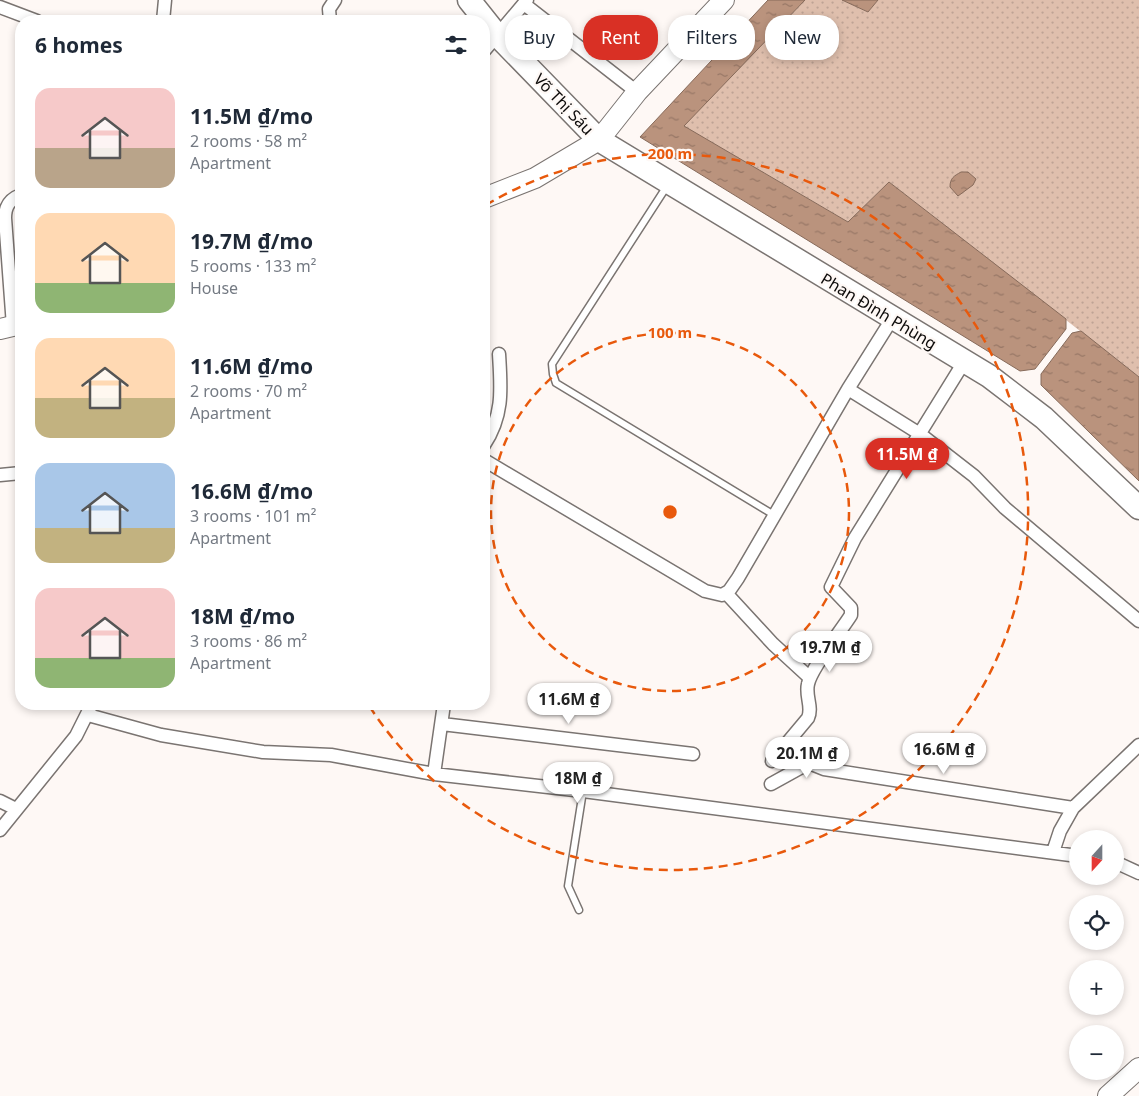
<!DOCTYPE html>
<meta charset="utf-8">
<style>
body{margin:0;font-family:"Noto Sans",sans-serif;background:#f2f2f3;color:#1f2937;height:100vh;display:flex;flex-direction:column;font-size:19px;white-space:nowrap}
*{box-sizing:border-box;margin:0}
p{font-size:16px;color:#747a83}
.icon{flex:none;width:28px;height:28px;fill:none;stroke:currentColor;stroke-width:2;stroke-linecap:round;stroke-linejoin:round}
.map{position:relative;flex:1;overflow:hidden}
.panel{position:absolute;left:15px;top:15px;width:475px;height:695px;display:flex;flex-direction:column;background:#fff;border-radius:20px;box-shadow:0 2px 8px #0003}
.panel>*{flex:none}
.guide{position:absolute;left:505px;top:15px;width:475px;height:45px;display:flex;gap:10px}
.needle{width:32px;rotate:201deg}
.controls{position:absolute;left:1069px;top:830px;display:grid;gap:10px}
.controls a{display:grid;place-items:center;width:55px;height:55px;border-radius:50%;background:#fff;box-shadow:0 2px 8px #0003;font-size:25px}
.price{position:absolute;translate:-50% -42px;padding:0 11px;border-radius:18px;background:#fff;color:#222;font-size:16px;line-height:32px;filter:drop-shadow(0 1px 2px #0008)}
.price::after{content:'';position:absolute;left:50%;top:30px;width:15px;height:11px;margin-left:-8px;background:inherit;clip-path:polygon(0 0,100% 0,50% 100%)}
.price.current{background:#d93025;color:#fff}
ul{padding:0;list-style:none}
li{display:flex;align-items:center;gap:15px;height:125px;padding:0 20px}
li span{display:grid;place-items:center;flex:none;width:140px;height:100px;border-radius:15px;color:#555}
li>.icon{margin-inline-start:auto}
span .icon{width:60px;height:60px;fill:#fffc;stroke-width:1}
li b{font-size:21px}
h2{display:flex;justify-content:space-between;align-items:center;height:60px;padding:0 20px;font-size:21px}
.pill{padding:0 18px;border-radius:20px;background:#fff;box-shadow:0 2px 8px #0003;font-size:18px;line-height:45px}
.pill.current{background:#d93025;color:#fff}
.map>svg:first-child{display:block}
</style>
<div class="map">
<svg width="1139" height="1096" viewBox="0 0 1139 1096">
<defs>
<pattern id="grass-dots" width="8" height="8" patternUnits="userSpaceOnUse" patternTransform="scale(1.25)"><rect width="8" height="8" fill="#dfbfad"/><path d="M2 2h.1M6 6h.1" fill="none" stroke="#bea394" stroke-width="1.8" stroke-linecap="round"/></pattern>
<pattern id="water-ripples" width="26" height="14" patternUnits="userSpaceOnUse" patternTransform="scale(1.25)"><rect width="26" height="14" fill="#ba937d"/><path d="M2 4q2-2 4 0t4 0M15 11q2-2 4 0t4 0" fill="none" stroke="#967665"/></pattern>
</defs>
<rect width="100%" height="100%" fill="#fef8f5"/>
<path fill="url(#grass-dots)" d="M 805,0 L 842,0 L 868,12 L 878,0 L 1139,0 L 1139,377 L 889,182 L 848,222 L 683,126 Z"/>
<path fill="url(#water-ripples)" stroke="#866a5a" d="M 768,0 L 805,0 L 684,126 L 848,222 L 889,182 L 1066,319 L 1066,329 L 1035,369 L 1020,371 L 640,137 Z
M 842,0 L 878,0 L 868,12 Z
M 961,172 L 968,172 L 976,179 L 973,185 L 958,196 L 950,187 C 950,178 954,176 961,172 Z
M 1081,331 L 1139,377 L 1139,481 L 1041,385 L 1041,374 L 1072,333 Z"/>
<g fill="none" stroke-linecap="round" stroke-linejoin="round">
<defs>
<path id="lane" d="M 667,186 L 552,364 L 553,374 L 556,383 L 774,515
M 579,910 L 568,886 L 583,791"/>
<path id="street" d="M 524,4 L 637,92
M 0,7 L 37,21
M 163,21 L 165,0
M 330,21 L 329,9 L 335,0
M 484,51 L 527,0
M 13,326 L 5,218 C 5,206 10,199 21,195
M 848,389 L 920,434 L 974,476 L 1005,508 L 1139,621
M 484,445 C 504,415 501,388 499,354
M 484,460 L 705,591 L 722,595 L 729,591 L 738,578 L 848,389 L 892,319
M 0,475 L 21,473
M 726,593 L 773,644 L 810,678
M 88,715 L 161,735 L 263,752 L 331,755 L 434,774 L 583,791 L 1078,856
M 442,724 L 693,754
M 772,761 L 808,718 C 813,707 805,696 808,684 C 811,668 841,631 851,615 L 851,608 L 831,587 L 855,538 L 964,362
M 809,763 L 824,769 L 1073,808
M 434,774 L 444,704
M 771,784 L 809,763 L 827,749
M 0,801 L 16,809
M 0,830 L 76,736 L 92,704
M 1053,852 L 1060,831 L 1073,808 L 1139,745
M 1115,862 L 1139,873"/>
<path id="primary" d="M 484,198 L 535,178 L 599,140 L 637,92 L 724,0
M 0,329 L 21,324
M 1108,1096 L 1139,1068"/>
<path id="highway" d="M 469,0 L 497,35 L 599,140 L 989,376 L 1044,418 L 1139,508"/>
</defs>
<use href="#lane" stroke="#7a7471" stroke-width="9"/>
<use href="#street" stroke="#7a7471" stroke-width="15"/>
<use href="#primary" stroke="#7a7471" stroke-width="22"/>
<use href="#highway" stroke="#7a7471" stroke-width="25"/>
<use href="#lane" stroke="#fff" stroke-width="6"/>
<use href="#street" stroke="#fff" stroke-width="12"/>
<use href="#primary" stroke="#fff" stroke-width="20"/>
<use href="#highway" stroke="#fff" stroke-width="22"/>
</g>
<g fill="none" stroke="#e8590c" stroke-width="2.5" stroke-dasharray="9 6">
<circle cx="670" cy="512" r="179"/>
<path d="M486 205A358 358 0 1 1 368 704"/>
</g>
<g text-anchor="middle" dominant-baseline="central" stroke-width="4.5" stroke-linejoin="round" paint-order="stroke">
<g font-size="16" fill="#0d0b0a" stroke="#fef8f5">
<text transform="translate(564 104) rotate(46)">Võ Thị Sáu</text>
<text transform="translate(879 311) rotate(31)">Phan Đình Phùng</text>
</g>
</g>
<circle cx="670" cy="512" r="8" fill="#e8590c" stroke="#fef8f5" stroke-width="2.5"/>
<g font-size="15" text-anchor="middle" font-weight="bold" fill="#e8590c" stroke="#fef8f5" stroke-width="4.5" stroke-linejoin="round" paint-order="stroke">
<text x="670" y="159">200 m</text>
<text x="670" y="338">100 m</text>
</g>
</svg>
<div class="controls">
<a><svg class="needle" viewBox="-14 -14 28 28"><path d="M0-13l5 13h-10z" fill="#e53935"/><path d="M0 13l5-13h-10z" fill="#747a83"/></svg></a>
<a><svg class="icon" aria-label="locate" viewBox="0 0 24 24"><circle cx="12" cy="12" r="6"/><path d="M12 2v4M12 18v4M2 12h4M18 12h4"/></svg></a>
<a>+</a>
<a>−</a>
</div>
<b class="price current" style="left:907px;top:480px">11.5M ₫</b>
<b class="price" style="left:830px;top:673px">19.7M ₫</b>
<b class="price" style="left:569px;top:725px">11.6M ₫</b>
<b class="price" style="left:944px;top:775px">16.6M ₫</b>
<b class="price" style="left:807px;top:779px">20.1M ₫</b>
<b class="price" style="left:578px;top:804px">18M ₫</b>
<div class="guide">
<a class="pill">Buy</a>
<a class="pill current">Rent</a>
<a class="pill">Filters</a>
<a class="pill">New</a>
</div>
<section class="panel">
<h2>6 homes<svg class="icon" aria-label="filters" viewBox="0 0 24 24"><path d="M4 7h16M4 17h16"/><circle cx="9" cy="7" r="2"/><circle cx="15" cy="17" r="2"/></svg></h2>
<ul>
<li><span style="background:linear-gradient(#f6c9c9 60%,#b9a48a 0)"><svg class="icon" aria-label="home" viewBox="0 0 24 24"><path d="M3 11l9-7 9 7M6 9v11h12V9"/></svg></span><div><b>11.5M ₫/mo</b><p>2 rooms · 58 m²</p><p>Apartment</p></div></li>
<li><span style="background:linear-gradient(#ffd9b3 70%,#8fb573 0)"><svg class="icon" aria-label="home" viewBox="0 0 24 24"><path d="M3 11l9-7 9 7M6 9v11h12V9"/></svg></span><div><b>19.7M ₫/mo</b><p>5 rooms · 133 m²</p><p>House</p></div></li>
<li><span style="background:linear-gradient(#ffd9b3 60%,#c2b280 0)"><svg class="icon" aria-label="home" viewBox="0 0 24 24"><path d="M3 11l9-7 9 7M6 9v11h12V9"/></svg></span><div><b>11.6M ₫/mo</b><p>2 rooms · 70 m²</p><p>Apartment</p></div></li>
<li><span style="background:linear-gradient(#a9c7e8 65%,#c2b280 0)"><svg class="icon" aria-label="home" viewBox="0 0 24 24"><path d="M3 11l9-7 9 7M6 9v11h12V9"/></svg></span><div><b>16.6M ₫/mo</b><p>3 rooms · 101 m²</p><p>Apartment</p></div></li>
<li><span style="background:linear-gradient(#f6c9c9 70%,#8fb573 0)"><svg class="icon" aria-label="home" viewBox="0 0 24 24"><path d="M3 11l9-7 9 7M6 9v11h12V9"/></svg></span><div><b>18M ₫/mo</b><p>3 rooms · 86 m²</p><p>Apartment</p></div></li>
</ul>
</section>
</div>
